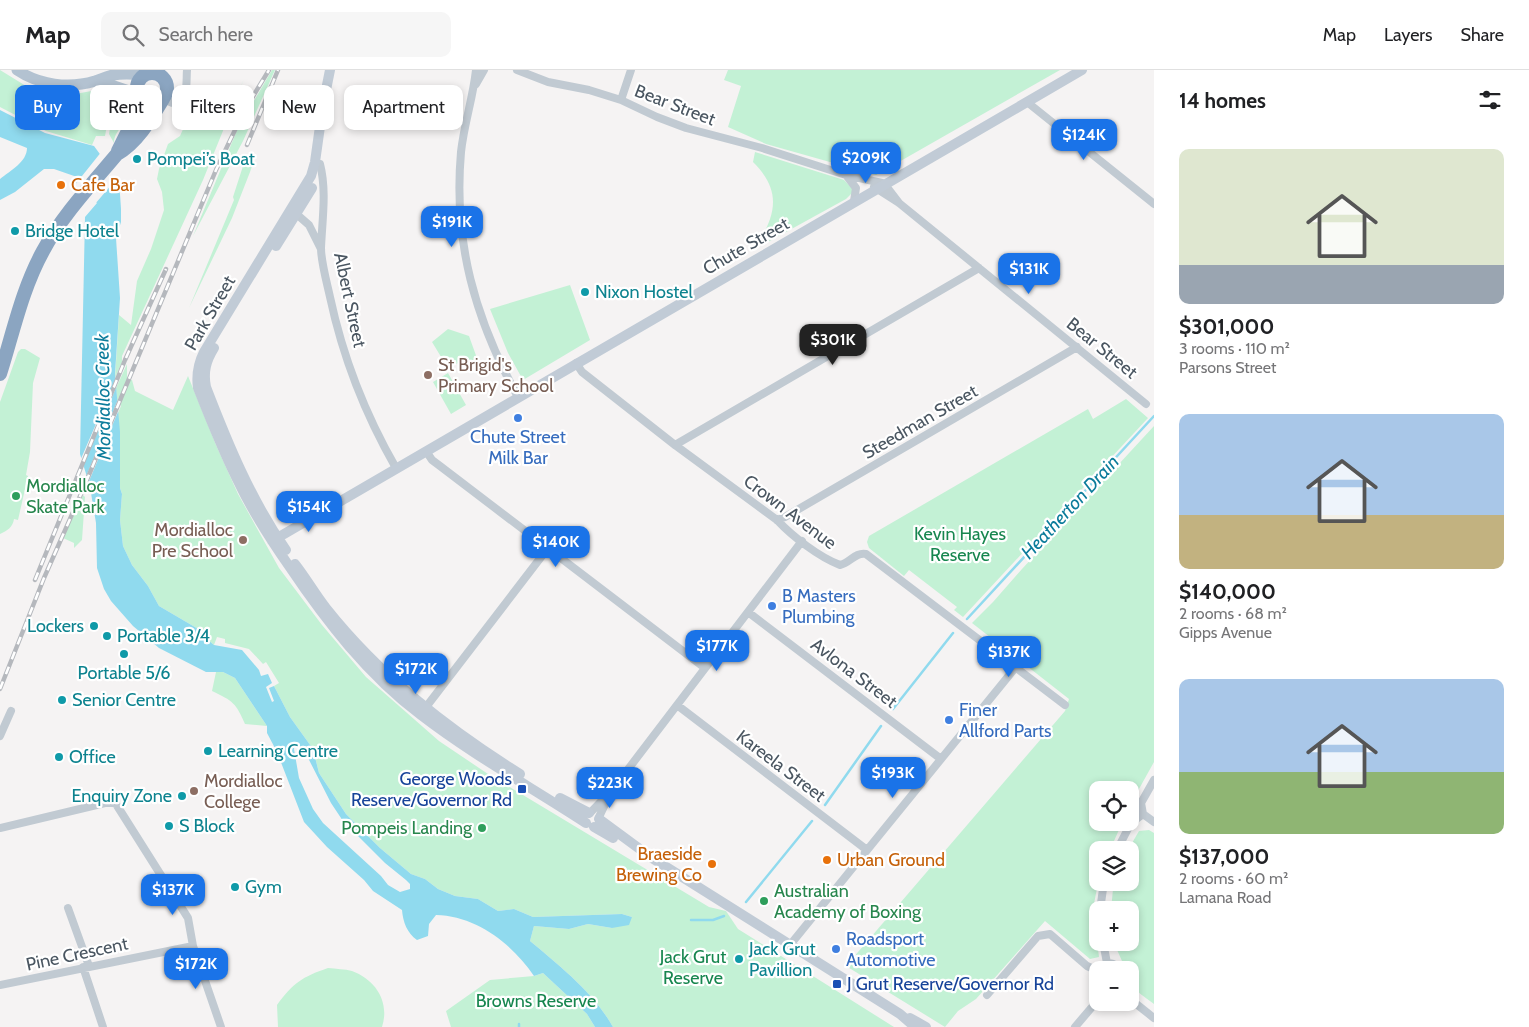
<!DOCTYPE html>
<meta charset="utf-8">
<style>
body{margin:0;font-family:Cabin,sans-serif;background:#f6f6f6;color:#202124;height:100vh;display:flex;flex-direction:column;font-size:19px;white-space:nowrap}
*{box-sizing:border-box;margin:0}
p{font-size:16px;color:#757577}
.icon{flex:none;width:28px;height:28px;fill:none;stroke:currentColor;stroke-width:2;stroke-linecap:round;stroke-linejoin:round}
.map{position:relative;flex:1;overflow:hidden}
.panel{display:flex;flex-direction:column;background:#fff;width:375px}
.panel>*{flex:none}
.guide{position:absolute;left:15px;top:15px;width:475px;height:45px;display:flex;gap:10px}
.tools{position:absolute;left:1089px;top:711px;display:grid;gap:10px}
.tools a{display:grid;place-items:center;width:50px;height:50px;border-radius:10px;background:#fff;box-shadow:0 2px 8px #0003;font-size:25px}
.price{position:absolute;translate:-50% -42px;padding:0 11px;border-radius:10px;background:#1a73e8;color:#fff;font-size:16px;line-height:32px;filter:drop-shadow(0 1px 2px #0008)}
.price::after{content:'';position:absolute;left:50%;top:30px;width:15px;height:11px;margin-left:-8px;background:inherit;clip-path:polygon(0 0,100% 0,50% 100%)}
.price.on{background:#222;color:#fff}
ul{padding:0;list-style:none}
li{display:grid;align-content:center;gap:10px;height:265px;padding:0 25px}
li span{display:grid;place-items:center;height:155px;border-radius:10px;color:#555}
li>.icon{margin-inline-start:auto}
span .icon{width:90px;height:90px;fill:#fffc;stroke-width:1}
li b{font-size:21px}
h2{display:flex;justify-content:space-between;align-items:center;height:60px;padding:0 25px;font-size:21px}
.pill{padding:0 18px;border-radius:10px;background:#fff;box-shadow:0 2px 8px #0003;font-size:18px;line-height:45px}
.pill.on{background:#1a73e8;color:#fff}
header{display:flex;align-items:center;gap:30px;box-sizing:border-box;height:70px;padding:0 25px;background:#fff;border-bottom:1px solid #e0e0e0}
header strong{font-size:24px}
nav{display:flex;gap:28px;margin-inline-start:auto;font-size:18px}
.search{width:350px;height:45px;background:#f6f6f6;display:flex;align-items:center;gap:12px;box-sizing:border-box;padding:0 18px;border-radius:10px;color:#757577;font-size:19px}
main{display:flex;flex:1;min-height:0}
.map>svg:first-child{display:block}
</style>
<header>
<strong>Map</strong>
<div class="search"><svg class="icon" aria-label="search" viewBox="0 0 24 24"><circle cx="10" cy="10" r="6"/><path d="M15 15l6 6"/></svg>Search here</div>
<nav><a>Map</a><a>Layers</a><a>Share</a></nav>
</header>
<main>
<div class="map">
<svg width="1154" height="957" viewBox="0 0 1154 957">
<rect width="100%" height="100%" fill="#f5f3f3"/>
<path fill="#c3f1d5" d="M 0,0 L 26,16 L 50,24 L 70,25 L 102,19 L 113,21 L 110,23 L 112,29 L 105,66 L 96,66 L 92,75 L 46,61 L 0,37 Z
M 272,0 L 275,0 L 243,71 L 193,166 L 238,58 Z
M 728,0 L 1060,0 L 876,105 L 766,74 L 728,57 L 741,16 L 724,10 Z
M 244,9 L 203,110 L 122,286 L 122,292 L 115,308 L 119,245 L 131,255 L 137,211 L 151,179 L 164,140 L 162,122 L 157,109 L 159,99 L 168,74 L 180,66 L 188,48 L 215,59 L 222,60 Z
M 116,22 C 124,33 127,45 120,58 C 117,63 114,66 114,73 L 109,64 Z
M 755,82 L 844,110 L 852,118 L 852,123 L 846,129 L 766,173 L 762,172 L 757,175 C 777,143 781,120 753,92 Z
M 244,93 L 252,96 L 250,102 L 232,148 L 189,238 L 234,130 L 233,127 Z
M 570,215 L 590,270 L 523,310 L 508,283 L 490,239 Z
M 448,259 L 469,266 L 478,291 L 446,295 L 432,272 Z
M 21,279 L 25,279 L 40,288 L 33,313 L 30,382 L 26,405 L 28,406 L 18,450 L 14,449 C 13,457 7,461 0,464 L 0,332 L 18,282 Z
M 127,294 L 127,308 L 132,310 L 135,321 L 173,340 L 188,306 L 216,375 L 238,424 L 279,498 L 322,555 L 366,607 L 439,671 L 488,704 L 709,837 L 726,841 L 738,859 L 894,957 L 613,957 C 594,923 560,896 530,871 L 534,856 L 569,859 L 588,854 L 612,858 L 632,847 L 622,844 L 533,847 L 514,839 L 498,841 L 478,829 L 455,826 L 438,819 L 425,809 L 411,804 L 380,778 L 346,744 L 319,703 L 313,679 L 290,647 L 274,616 L 279,613 L 266,592 L 263,594 L 249,579 L 225,573 L 225,569 L 217,567 L 214,575 L 202,565 L 200,560 L 159,536 L 148,516 L 132,495 L 123,476 L 120,450 L 122,424 L 120,418 L 118,343 L 121,336 L 117,331 L 116,318 Z
M 448,303 L 466,335 L 451,344 L 433,312 Z
M 1126,329 L 1148,348 L 963,547 L 954,540 L 957,537 L 909,500 L 904,506 L 869,478 L 867,472 L 869,466 L 1088,339 L 1093,349 Z
M 1154,356 L 1154,692 L 1130,735 L 1130,720 L 1098,720 L 1098,752 L 1122,753 L 1110,780 L 1098,780 L 1098,813 L 1093,839 L 1099,887 L 1090,889 L 1045,851 L 976,929 L 958,941 L 945,957 L 846,896 L 1065,641 L 1069,629 L 972,553 L 993,532 L 1022,499 Z
M 83,425 L 85,427 L 82,470 L 74,478 L 74,473 L 63,468 Z
M 216,602 L 223,602 L 235,608 L 267,656 L 245,654 C 236,633 233,631 212,621 Z
M 1149,760 L 1154,763 L 1154,934 C 1140,923 1130,920 1130,900 L 1126,900 L 1114,873 L 1130,872 L 1130,840 L 1111,840 L 1113,819 L 1115,813 L 1130,812 L 1130,780 L 1128,780 L 1139,761 Z
M 328,898 C 336,899 345,899 352,901 C 376,910 390,932 382,957 L 278,957 L 277,935 C 293,913 302,907 328,898 Z
M 543,903 L 587,944 L 595,957 L 451,957 L 446,941 L 490,910 L 534,906 Z"/>
<path fill="#90daee" fill-rule="evenodd" d="M 0,40 L 45,63 L 94,76 L 116,106 L 120,124 L 121,139 L 121,152 L 116,168 L 120,228 L 115,304 L 120,362 L 120,418 L 122,424 L 120,450 L 123,476 L 132,495 L 148,516 L 159,536 L 200,560 L 202,565 L 214,575 L 242,580 L 259,600 L 261,606 L 268,604 L 272,613 L 266,617 L 272,632 L 274,631 L 269,618 L 274,616 L 290,647 L 313,679 L 319,703 L 346,744 L 380,778 L 411,804 L 425,809 L 438,819 L 455,826 L 478,829 L 498,841 L 514,839 L 533,847 L 622,844 L 632,847 L 629,855 L 612,858 L 588,854 L 569,859 L 534,856 L 530,871 C 560,896 594,923 613,957 L 595,957 L 587,944 L 543,903 L 534,906 C 512,874 477,846 436,845 L 429,854 L 428,866 L 417,870 C 407,863 403,852 402,840 L 373,821 L 364,810 L 327,777 L 304,752 L 277,682 L 267,663 L 267,656 L 235,608 L 223,602 L 206,602 L 159,578 L 133,556 L 111,531 L 104,519 L 97,498 L 96,453 L 90,417 L 80,384 L 85,147 L 97,133 L 75,114 L 77,107 L 54,99 L 44,99 L 15,122 L 0,130 L 0,109 C 10,101 27,92 27,78 L 0,67 ZM 295,672 L 304,680 L 331,733 L 343,751 L 385,793 L 406,810 L 410,814 L 410,819 L 400,822 L 388,815 L 381,806 L 323,753 L 313,739 L 299,708 L 294,679 Z"/>
<path fill="#f5f3f3" d="M 102,81 L 119,106 L 95,134 L 74,116 Z
M 118,303 L 118,313 L 82,399 L 80,391 Z
M 119,327 L 120,337 L 87,416 L 85,409 Z"/>
<g fill="none" stroke-linecap="round" stroke-linejoin="round">
<path stroke="#90daee" stroke-width="2.5" d="M 967,549 L 1154,346
M 893,639 L 953,563
M 825,735 L 881,656
M 746,832 L 812,751
M 691,850 L 713,850 L 724,846
M 519,957 L 519,954"/>
<path stroke="#c1cad2" stroke-width="8" d="M 476,0 C 473,28 464,54 461,82 C 453,172 475,249 518,327
M 517,0 L 548,12 L 589,20 L 621,30 L 657,47 L 686,58 L 762,78 L 846,105 L 882,113 L 886,116 L 899,133
M 476,14 L 484,0
M 164,27 C 167,31 170,33 175,33 C 189,31 186,10 187,0
M 621,30 L 631,0
M 1027,32 L 1154,134
M 320,94 C 327,121 322,151 321,178 C 321,192 327,213 330,227 C 343,288 365,344 396,398
M 846,105 L 856,118 L 854,131
M 874,117 L 899,133 L 1146,334
M 293,141 L 309,155 L 321,179
M 576,293 L 582,302 L 675,375 L 777,450 C 793,467 819,487 840,495 C 850,493 855,482 866,484 L 1065,635
M 675,375 L 979,198
M 426,381 L 432,390 L 440,396 L 705,598
M 777,450 L 785,447 L 1077,277
M 748,542 L 941,689
M 677,635 L 867,780
M 423,641 L 548,478
M 0,666 L 11,641
M 590,743 L 613,719 L 802,471
M 1143,744 L 1141,733 L 1154,710
M 1143,744 L 1154,752
M 599,747 L 608,728
M 0,758 L 105,733 L 113,733 L 116,734 L 188,848 L 193,876 L 0,915
M 1117,780 L 1131,753 L 1143,744
M 68,838 L 89,896
M 1100,840 L 1104,812
M 1103,872 L 1107,893
M 790,875 L 1015,598
M 193,876 L 221,957
M 83,897 L 103,957
M 1100,900 L 1103,895 C 1111,891 1115,894 1120,900
M 987,925 L 1038,866 L 1050,864 L 1087,896 L 1098,901
M 1130,929 L 1154,948
M 1075,957 L 1098,930"/>
<path stroke="#c1cbd6" stroke-width="10" d="M 330,0 L 323,35 L 315,92 L 311,106 L 204,282 C 198,294 196,304 198,318 C 211,351 224,384 240,415 C 254,444 271,470 289,496 C 326,551 368,605 421,645 C 473,685 531,717 586,753
M 276,176 L 312,118
M 214,278 C 206,291 203,302 206,317 C 228,374 251,430 286,480
M 272,471 L 1082,0
M 295,494 C 306,508 315,524 326,538 C 380,606 447,658 520,704
M 560,728 L 589,743
M 599,749 L 652,788 L 900,944 L 915,957
M 594,757 L 613,768
M 910,948 L 926,957"/>
<path stroke="#b3c2d1" stroke-width="11" d="M 17,0 C 39,15 69,19 95,11 C 101,9 107,6 113,5 C 123,3 135,4 145,5
M 95,12 L 108,14 L 138,24"/>
<path stroke="#8ba5c1" stroke-width="14" d="M137 18a15 15 0 1 1 30 0a15 15 0 1 1-30 0Z
M 118,81 L 129,59 L 138,25
M 0,304 C 13,263 22,219 43,181 C 62,146 91,115 117,84 C 137,73 151,49 163,29"/>
<defs>
<path id="rail" d="M 247,75 L 278,0
M 35,510 L 125,290 L 166,199
M 0,619 L 44,508 L 81,424 L 216,100 L 244,41 L 269,0"/>
</defs>
<use href="#rail" stroke="#b5b8bd" stroke-width="4.5"/>
<use href="#rail" stroke="#fff" stroke-width="2.5" stroke-dasharray="8" stroke-linecap="butt"/>
</g>
<g fill="#0f9aa8" stroke="#fff" stroke-width="2">
<circle cx="137" cy="89" r="5"/>
<circle cx="15" cy="161" r="5"/>
<circle cx="585" cy="222" r="5"/>
<circle cx="94" cy="556" r="5"/>
<circle cx="107" cy="566" r="5"/>
<circle cx="124" cy="584" r="5"/>
<circle cx="62" cy="630" r="5"/>
<circle cx="208" cy="681" r="5"/>
<circle cx="59" cy="687" r="5"/>
<circle cx="182" cy="726" r="5"/>
<circle cx="169" cy="756" r="5"/>
<circle cx="235" cy="817" r="5"/>
<circle cx="739" cy="889" r="5"/>
</g>
<g fill="#e8710a" stroke="#fff" stroke-width="2">
<circle cx="61" cy="115" r="5"/>
<circle cx="827" cy="790" r="5"/>
<circle cx="712" cy="794" r="5"/>
</g>
<g fill="#8d6e63" stroke="#fff" stroke-width="2">
<circle cx="428" cy="305" r="5"/>
<circle cx="243" cy="470" r="5"/>
<circle cx="194" cy="721" r="5"/>
</g>
<g fill="#3f7fe0" stroke="#fff" stroke-width="2">
<circle cx="518" cy="348" r="5"/>
<circle cx="772" cy="536" r="5"/>
<circle cx="949" cy="650" r="5"/>
<circle cx="836" cy="879" r="5"/>
</g>
<g fill="#2e9e5b" stroke="#fff" stroke-width="2">
<circle cx="16" cy="426" r="5"/>
<circle cx="482" cy="758" r="5"/>
<circle cx="764" cy="831" r="5"/>
</g>
<g fill="#1a4fb4" stroke="#fff" stroke-width="2">
<rect x="517" y="714" width="10" height="10" rx="2.5"/>
<rect x="832" y="909" width="10" height="10" rx="2.5"/>
</g>
<g text-anchor="middle" dominant-baseline="central" stroke-width="4.5" stroke-linejoin="round" paint-order="stroke">
<g font-size="18" fill="#4a5661" stroke="#fff">
<text transform="translate(675 35) rotate(21)">Bear Street</text>
<text transform="translate(746 176) rotate(-30)">Chute Street</text>
<text transform="translate(350 230) rotate(78)">Albert Street</text>
<text transform="translate(210 243) rotate(-60)">Park Street</text>
<text transform="translate(1102 278) rotate(39)">Bear Street</text>
<text transform="translate(920 352) rotate(-30)">Steedman Street</text>
<text transform="translate(790 442) rotate(37)">Crown Avenue</text>
<text transform="translate(854 603) rotate(37)">Avlona Street</text>
<text transform="translate(781 696) rotate(37)">Kareela Street</text>
<text transform="translate(77 884) rotate(-12)">Pine Crescent</text>
</g>
<g font-size="18" fill="#0d838f" stroke="#fff" text-anchor="start">
<text x="147" y="89">Pompei’s Boat</text>
<text x="25" y="161">Bridge Hotel</text>
<text x="595" y="222">Nixon Hostel</text>
<text x="84" y="556" text-anchor="end">Lockers</text>
<text x="117" y="566">Portable 3/4</text>
<text x="124" y="603" text-anchor="middle">Portable 5/6</text>
<text x="72" y="630">Senior Centre</text>
<text x="218" y="681">Learning Centre</text>
<text x="69" y="687">Office</text>
<text x="172" y="726" text-anchor="end">Enquiry Zone</text>
<text x="179" y="756">S Block</text>
<text x="245" y="817">Gym</text>
<text x="749" y="879">Jack Grut<tspan x="749" dy="21">Pavillion</tspan></text>
</g>
<g font-size="18" fill="#c56008" stroke="#fff" text-anchor="start">
<text x="71" y="115">Cafe Bar</text>
<text x="702" y="784" text-anchor="end">Braeside<tspan x="702" dy="21">Brewing Co</tspan></text>
<text x="837" y="790">Urban Ground</text>
</g>
<g font-size="18" fill="#785e54" stroke="#fff" text-anchor="start">
<text x="438" y="295">St Brigid's<tspan x="438" dy="21">Primary School</tspan></text>
<text x="233" y="460" text-anchor="end">Mordialloc<tspan x="233" dy="21">Pre School</tspan></text>
<text x="204" y="711">Mordialloc<tspan x="204" dy="21">College</tspan></text>
</g>
<g font-size="18" fill="#366cbe" stroke="#fff" text-anchor="start">
<text x="518" y="367" text-anchor="middle">Chute Street<tspan x="518" dy="21">Milk Bar</tspan></text>
<text x="782" y="526">B Masters<tspan x="782" dy="21">Plumbing</tspan></text>
<text x="959" y="640">Finer<tspan x="959" dy="21">Allford Parts</tspan></text>
<text x="846" y="869">Roadsport<tspan x="846" dy="21">Automotive</tspan></text>
</g>
<g font-size="18" fill="#27864d" stroke="#fff" text-anchor="start">
<text x="26" y="416">Mordialloc<tspan x="26" dy="21">Skate Park</tspan></text>
<text x="472" y="758" text-anchor="end">Pompeis Landing</text>
<text x="774" y="821">Australian<tspan x="774" dy="21">Academy of Boxing</tspan></text>
</g>
<g font-size="18" fill="#17864f" stroke="#fff">
<text x="960" y="464">Kevin Hayes<tspan x="960" dy="21">Reserve</tspan></text>
<text x="693" y="887">Jack Grut<tspan x="693" dy="21">Reserve</tspan></text>
<text x="536" y="931">Browns Reserve</text>
</g>
<g font-size="18" fill="#164399" stroke="#fff" text-anchor="end">
<text x="512" y="709">George Woods<tspan x="512" dy="21">Reserve/Governor Rd</tspan></text>
<text x="847" y="914" text-anchor="start">J Grut Reserve/Governor Rd</text>
</g>
<g font-size="19" font-style="italic" fill="#0c7c9b" stroke="#fff">
<text transform="translate(103 327) rotate(-91)">Mordialloc Creek</text>
<text transform="translate(1070 437) rotate(-47)">Heatherton Drain</text>
</g>
</g>
</svg>
<div class="tools">
<a><svg class="icon" aria-label="locate" viewBox="0 0 24 24"><circle cx="12" cy="12" r="6"/><path d="M12 2v4M12 18v4M2 12h4M18 12h4"/></svg></a>
<a><svg class="icon" aria-label="layers" viewBox="0 0 24 24"><path d="M12 4l9 5-9 5-9-5zM3 14l9 5 9-5"/></svg></a>
<a>+</a>
<a>−</a>
</div>
<b class="price" style="left:1084px;top:91px">$124K</b>
<b class="price" style="left:866px;top:114px">$209K</b>
<b class="price" style="left:452px;top:178px">$191K</b>
<b class="price" style="left:1029px;top:225px">$131K</b>
<b class="price on" style="left:833px;top:296px">$301K</b>
<b class="price" style="left:309px;top:463px">$154K</b>
<b class="price" style="left:556px;top:498px">$140K</b>
<b class="price" style="left:717px;top:602px">$177K</b>
<b class="price" style="left:1009px;top:608px">$137K</b>
<b class="price" style="left:416px;top:625px">$172K</b>
<b class="price" style="left:893px;top:729px">$193K</b>
<b class="price" style="left:610px;top:739px">$223K</b>
<b class="price" style="left:173px;top:846px">$137K</b>
<b class="price" style="left:196px;top:920px">$172K</b>
<div class="guide">
<a class="pill on">Buy</a>
<a class="pill">Rent</a>
<a class="pill">Filters</a>
<a class="pill">New</a>
<a class="pill">Apartment</a>
</div>
</div>
<section class="panel">
<h2>14 homes<svg class="icon" aria-label="filters" viewBox="0 0 24 24"><path d="M4 7h16M4 17h16"/><circle cx="9" cy="7" r="2"/><circle cx="15" cy="17" r="2"/></svg></h2>
<ul>
<li><span style="background:linear-gradient(#dfe7d0 75%,#9aa5b1 0)"><svg class="icon" aria-label="home" viewBox="0 0 24 24"><path d="M3 11l9-7 9 7M6 9v11h12V9"/></svg></span><div><b>$301,000</b><p>3 rooms · 110 m²</p><p>Parsons Street</p></div></li>
<li><span style="background:linear-gradient(#a9c7e8 65%,#c2b280 0)"><svg class="icon" aria-label="home" viewBox="0 0 24 24"><path d="M3 11l9-7 9 7M6 9v11h12V9"/></svg></span><div><b>$140,000</b><p>2 rooms · 68 m²</p><p>Gipps Avenue</p></div></li>
<li><span style="background:linear-gradient(#a9c7e8 60%,#8fb573 0)"><svg class="icon" aria-label="home" viewBox="0 0 24 24"><path d="M3 11l9-7 9 7M6 9v11h12V9"/></svg></span><div><b>$137,000</b><p>2 rooms · 60 m²</p><p>Lamana Road</p></div></li>
</ul>
</section>
</main>
